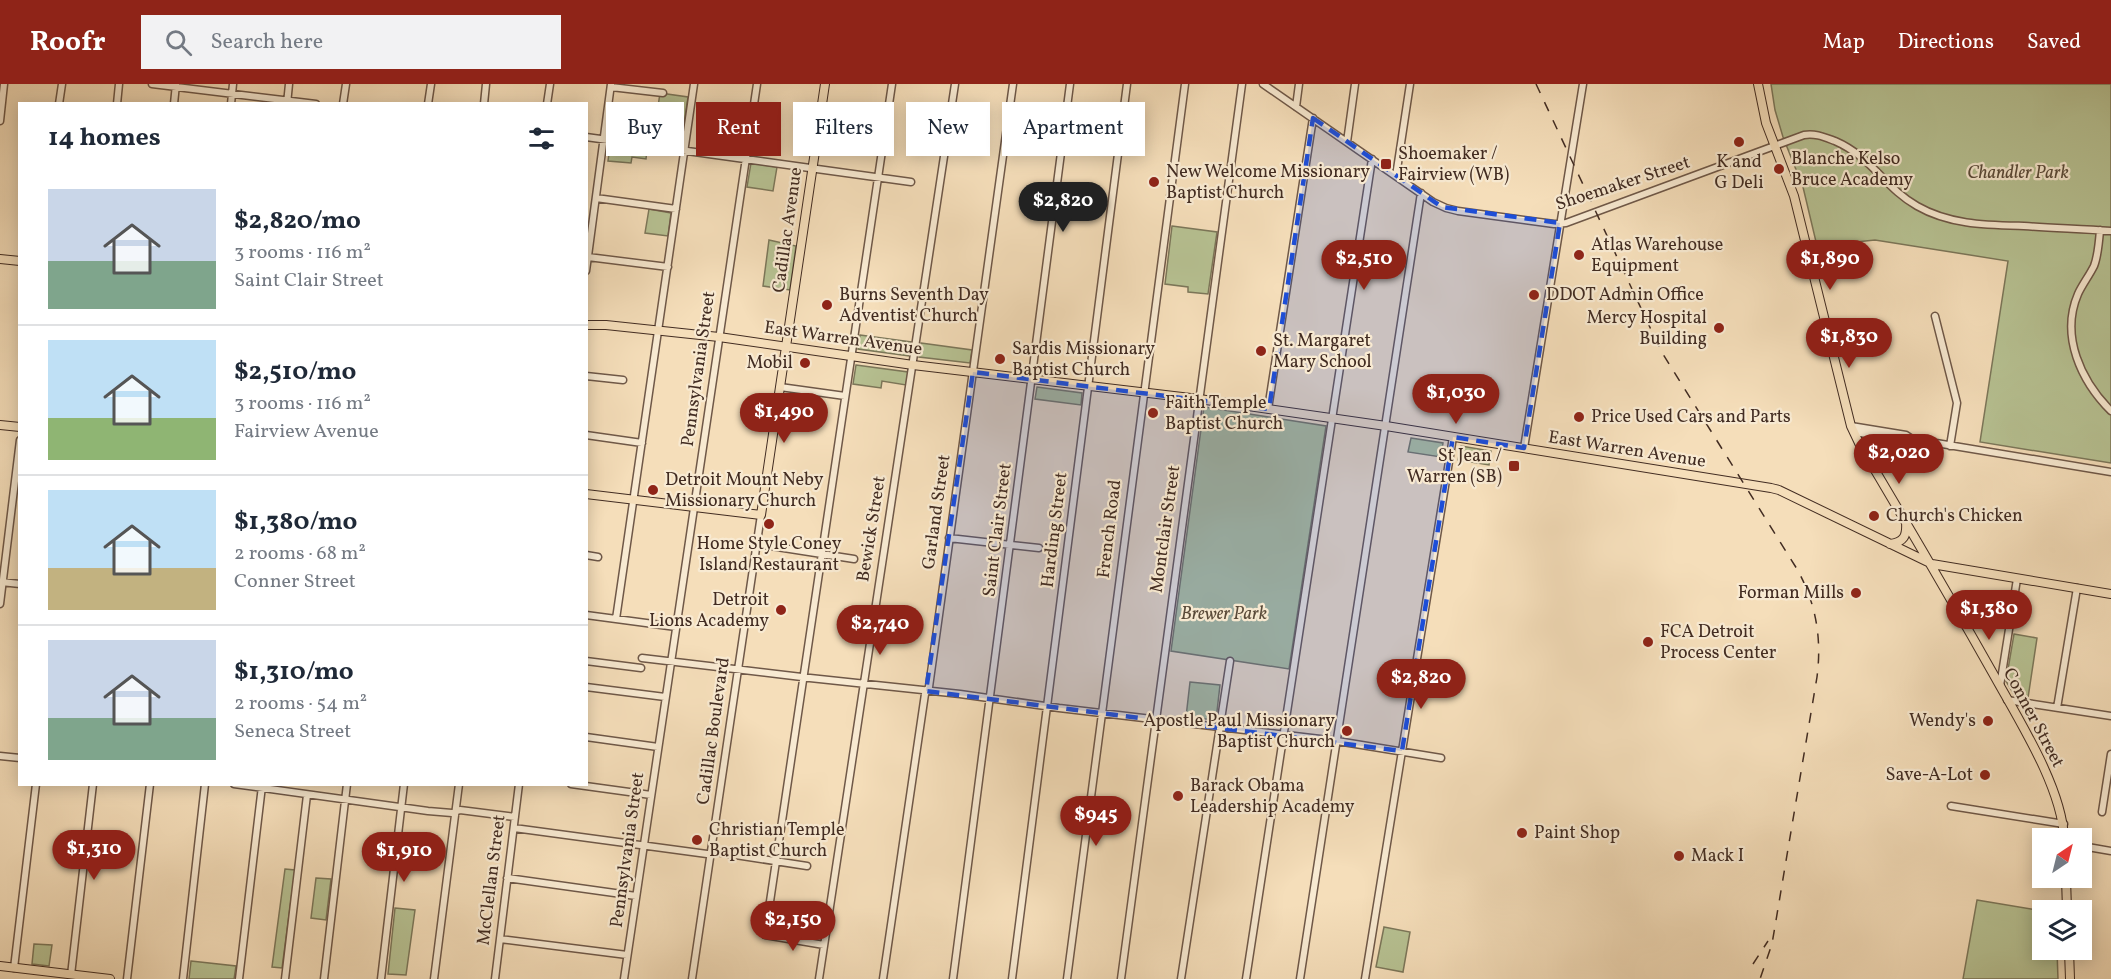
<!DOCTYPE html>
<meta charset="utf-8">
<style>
body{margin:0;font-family:Vollkorn,serif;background:#f2f2f3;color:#1f2937;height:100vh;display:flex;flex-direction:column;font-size:22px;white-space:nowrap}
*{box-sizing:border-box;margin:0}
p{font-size:20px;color:#747a83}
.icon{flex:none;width:33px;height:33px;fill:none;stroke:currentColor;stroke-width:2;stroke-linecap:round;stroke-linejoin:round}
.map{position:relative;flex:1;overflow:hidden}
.panel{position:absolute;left:18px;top:18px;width:570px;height:684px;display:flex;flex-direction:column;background:#fff;border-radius:0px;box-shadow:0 3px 15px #0003}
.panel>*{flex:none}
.guide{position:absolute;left:606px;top:18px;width:570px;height:54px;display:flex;gap:12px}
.needle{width:39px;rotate:35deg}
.buttons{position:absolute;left:2032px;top:744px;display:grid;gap:12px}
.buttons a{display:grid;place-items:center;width:60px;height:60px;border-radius:0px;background:#fff;box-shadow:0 3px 15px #0003;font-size:30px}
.price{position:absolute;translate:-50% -51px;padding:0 14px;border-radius:21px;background:#8f2418;color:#fff;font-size:20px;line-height:39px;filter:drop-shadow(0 2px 3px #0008)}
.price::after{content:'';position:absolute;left:50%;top:36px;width:18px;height:14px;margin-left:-9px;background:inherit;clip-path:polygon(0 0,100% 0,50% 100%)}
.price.on{background:#222;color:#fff}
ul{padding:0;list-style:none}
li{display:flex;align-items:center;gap:18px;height:150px;padding:0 30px}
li+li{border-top:2px solid #e0e1e3}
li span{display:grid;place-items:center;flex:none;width:168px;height:120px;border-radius:0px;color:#555}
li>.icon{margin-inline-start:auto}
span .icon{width:72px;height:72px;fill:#fffc;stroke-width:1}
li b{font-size:26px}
h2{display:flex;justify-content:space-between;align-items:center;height:72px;padding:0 30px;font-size:26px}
.tag{padding:0 21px;border-radius:0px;background:#fff;box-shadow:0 3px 15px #0003;font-size:21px;line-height:54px}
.tag.on{background:#8f2418;color:#fff}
header{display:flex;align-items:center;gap:36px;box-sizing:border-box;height:84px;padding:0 30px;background:#8f2418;color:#fff}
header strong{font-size:28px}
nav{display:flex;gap:33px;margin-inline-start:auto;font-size:21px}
.search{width:420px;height:54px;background:#f2f2f3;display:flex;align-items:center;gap:15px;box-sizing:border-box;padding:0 21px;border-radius:0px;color:#747a83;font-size:22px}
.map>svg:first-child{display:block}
</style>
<header>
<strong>Roofr</strong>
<div class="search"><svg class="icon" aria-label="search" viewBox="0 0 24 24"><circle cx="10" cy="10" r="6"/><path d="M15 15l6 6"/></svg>Search here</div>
<nav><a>Map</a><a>Directions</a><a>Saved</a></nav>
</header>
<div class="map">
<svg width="2111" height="895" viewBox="0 0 2111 895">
<rect width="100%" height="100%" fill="#f5deba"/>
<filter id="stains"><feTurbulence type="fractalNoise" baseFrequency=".00333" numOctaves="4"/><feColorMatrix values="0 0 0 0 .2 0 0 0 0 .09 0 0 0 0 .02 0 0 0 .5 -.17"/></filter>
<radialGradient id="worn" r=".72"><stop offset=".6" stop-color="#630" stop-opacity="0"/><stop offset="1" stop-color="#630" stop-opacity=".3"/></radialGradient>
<path fill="#b7c293" stroke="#7c775a" stroke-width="1.5" d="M 1771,0 L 2111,0 L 2111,379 L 1980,358 L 2008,177 L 1875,156 L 1817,162 L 1803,103 L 1783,53 L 1775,26 Z
M 660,9 L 688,13 L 681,61 L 611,51 L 614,30 L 656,36 Z
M 610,61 L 647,66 L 646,75 L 632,73 L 631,79 L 608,77 Z
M 751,79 L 777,83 L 773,107 L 747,103 Z
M 649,125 L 671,129 L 668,152 L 645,149 Z
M 1172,142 L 1217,148 L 1208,210 L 1188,208 L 1188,203 L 1165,200 Z
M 769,156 L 796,162 L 790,206 L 763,202 Z
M 860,251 L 911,258 L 909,272 L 858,265 Z
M 921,259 L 972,266 L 970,279 L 919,273 Z
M 856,281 L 908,288 L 906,301 L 882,297 L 881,304 L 853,300 Z
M 1037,303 L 1082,309 L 1081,321 L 1035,315 Z
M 1204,323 L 1326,342 L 1289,585 L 1171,567 Z
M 1411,354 L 1443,359 L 1441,373 L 1408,368 Z
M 1461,362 L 1491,367 L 1489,381 L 1458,376 Z
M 2014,550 L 2037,554 L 2028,614 L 2015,612 L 2006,597 Z
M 1190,598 L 1220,601 L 1216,636 L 1186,633 Z
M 285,785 L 295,786 L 282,884 L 272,883 Z
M 316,794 L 331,795 L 326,836 L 311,834 Z
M 1977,816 L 2043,827 L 2043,866 L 2057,866 L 2058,895 L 1963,895 Z
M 395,824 L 415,826 L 406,891 L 388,890 Z
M 1384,843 L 1410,848 L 1403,888 L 1376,883 Z
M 34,860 L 52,861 L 49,882 L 32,880 Z
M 191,877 L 236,882 L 234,895 L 189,895 Z"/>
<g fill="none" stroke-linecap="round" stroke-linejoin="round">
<defs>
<path id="minor" d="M 152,0 L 316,20
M 1263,0 L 1433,118 L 1446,124 L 1458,127 L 1554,140 L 1566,139 L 1804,51 C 1815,49 1824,53 1835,57 C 1872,73 1885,104 1917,122 C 1950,141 1987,141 2024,142 C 2053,144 2082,145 2111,147
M 611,3 L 663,9
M 59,20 L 62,0
M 117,20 L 119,0
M 174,20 L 176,0
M 231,20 L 233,0
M 287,20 L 289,0
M 343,20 L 346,0
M 428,20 L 431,0
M 484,20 L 486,0
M 547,20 L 550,0
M 1296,23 L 1299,0
M 0,37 L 4,0
M 586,53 L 911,98
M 1347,58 L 1355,0
M 1396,92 L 1410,0
M 596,114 L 676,125
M 2100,146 C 2099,158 2098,172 2094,182 C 2089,192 2082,201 2078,210 C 2060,252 2081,297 2111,327
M 588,173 L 668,183
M 586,187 L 611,0
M 1935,232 L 1957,319 L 1950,362
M 586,292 L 623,296
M 780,303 L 845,312
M 1268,325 L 1313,34
M 1851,342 L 1906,351 L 1912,355 L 1905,356 L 1854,348
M 586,351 L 642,359
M 1912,355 L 2111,388
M 1524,364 L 1583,0
M 949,454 L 1039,464
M 757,460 L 854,475
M 586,471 L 598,473
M 1,498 L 20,500
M 0,520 L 20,356
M 586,531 L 676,543
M 616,535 L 694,0
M 642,574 L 810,594 L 960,610 L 1059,624 L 1337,657 L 1441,674
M 586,577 L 641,584
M 2000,602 L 2017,495
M 586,603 L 665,613
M 2007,616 L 2111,632
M 2057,624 L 2077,504
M 586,653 L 658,663
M 0,672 L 20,674
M 234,700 L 428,727 L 452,729 L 460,726 L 515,733
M 571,700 L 651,711
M 1951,722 L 2064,740
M 2102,728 L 2111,670
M 514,744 L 707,770 L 716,768 L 807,782
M 2082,762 L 2111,767
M 507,794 L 636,812
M 500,855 L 627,871
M 824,861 L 765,851 L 892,0
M 14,884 L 36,700
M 71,891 L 93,700
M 127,895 L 150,700
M 183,895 L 205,700
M 239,895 L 262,702
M 285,895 L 307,711
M 324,895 L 347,700
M 381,895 L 404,700
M 434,895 L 459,700
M 495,895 L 519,700
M 624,895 L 757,0
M 692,895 L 761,431
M 819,895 L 955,0
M 883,895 L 925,610 L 929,603 L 1013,0
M 953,895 L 1070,0
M 1012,895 L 1127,0
M 1067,895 L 1185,0
M 1121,895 L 1242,0
M 1181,895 L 1230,577
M 1246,895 L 1372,75
M 1300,895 L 1421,109
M 1365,895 L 1453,353"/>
<path id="major" d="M 1758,0 L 1766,39 L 1794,112 L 1851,342 L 1860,361 C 1906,438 1951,515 1995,593 C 2020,638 2062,704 2064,754
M 0,175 L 20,177
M 586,241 L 606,241 L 719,253 L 913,281 L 1199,315 L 1386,342 L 1771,404 L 1779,406 L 1932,480 L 2111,510
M 0,341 L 20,343
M 586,410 L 761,431 L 825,0
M 1890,460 C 1904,458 1907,452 1906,438
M 2066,794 L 2067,826
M 2069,866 L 2070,895
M 0,882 L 110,895"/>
</defs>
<use href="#minor" stroke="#6f5848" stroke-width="9"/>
<use href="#major" stroke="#422c22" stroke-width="10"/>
<use href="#minor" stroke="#f8ead2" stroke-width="6"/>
<use href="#major" stroke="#f5deba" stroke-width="8"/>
<path stroke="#422c22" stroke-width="1.5" stroke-dasharray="10 10" stroke-linecap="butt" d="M 1536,0 L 1661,267 L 1797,485 C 1816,519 1822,554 1817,593 L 1772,860 L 1760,895
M 1753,880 L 1768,857"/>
</g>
<path fill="#1d4ed8" fill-opacity="0.2" stroke="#1d4ed8" stroke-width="4.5" stroke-dasharray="12 8" stroke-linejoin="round" d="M 1313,34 L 1442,123 L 1560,139 L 1524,364 L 1453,353 L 1402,667 L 926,607 L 973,288 L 1269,325 Z"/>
<g fill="#8f2418" stroke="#f8ead2" stroke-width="2">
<circle cx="1739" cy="58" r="6"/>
<rect x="1380" y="74" width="12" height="12" rx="3"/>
<circle cx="1779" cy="85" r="6"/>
<circle cx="1154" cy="98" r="6"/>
<circle cx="1579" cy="171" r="6"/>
<circle cx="1534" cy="211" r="6"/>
<circle cx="827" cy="221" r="6"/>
<circle cx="1719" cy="244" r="6"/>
<circle cx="1261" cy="267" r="6"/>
<circle cx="1000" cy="275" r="6"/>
<circle cx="805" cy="279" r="6"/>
<circle cx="1153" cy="329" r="6"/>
<circle cx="1579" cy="333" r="6"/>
<rect x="1508" y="376" width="12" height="12" rx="3"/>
<circle cx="653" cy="406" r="6"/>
<circle cx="1874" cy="432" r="6"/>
<circle cx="769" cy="440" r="6"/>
<circle cx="1856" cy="509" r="6"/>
<circle cx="781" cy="526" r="6"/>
<circle cx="1648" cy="558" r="6"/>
<circle cx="1988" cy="637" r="6"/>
<circle cx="1347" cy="647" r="6"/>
<circle cx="1985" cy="691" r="6"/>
<circle cx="1178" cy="712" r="6"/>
<circle cx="1522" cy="749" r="6"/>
<circle cx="697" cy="756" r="6"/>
<circle cx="1679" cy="772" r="6"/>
</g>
<g text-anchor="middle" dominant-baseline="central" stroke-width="4.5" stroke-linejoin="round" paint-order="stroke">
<g font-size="18" fill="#422c22" stroke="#f8ead2" text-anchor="start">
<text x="1398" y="70">Shoemaker /<tspan x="1398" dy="21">Fairview (WB)</tspan></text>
<text x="1791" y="75">Blanche Kelso<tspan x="1791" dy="21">Bruce Academy</tspan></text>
<text x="1739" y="78" text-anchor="middle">K and<tspan x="1739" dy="21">G Deli</tspan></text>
<text x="1166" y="88">New Welcome Missionary<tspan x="1166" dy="21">Baptist Church</tspan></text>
<text x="1591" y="161">Atlas Warehouse<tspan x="1591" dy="21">Equipment</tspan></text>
<text x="839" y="211">Burns Seventh Day<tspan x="839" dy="21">Adventist Church</tspan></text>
<text x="1546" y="211">DDOT Admin Office</text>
<text x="1707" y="234" text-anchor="end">Mercy Hospital<tspan x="1707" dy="21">Building</tspan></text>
<text x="1273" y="257">St. Margaret<tspan x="1273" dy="21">Mary School</tspan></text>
<text x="1012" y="265">Sardis Missionary<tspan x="1012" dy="21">Baptist Church</tspan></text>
<text x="793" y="279" text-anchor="end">Mobil</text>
<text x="1165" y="319">Faith Temple<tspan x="1165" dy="21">Baptist Church</tspan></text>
<text x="1591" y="333">Price Used Cars and Parts</text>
<text x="1502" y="372" text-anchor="end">St Jean /<tspan x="1502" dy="21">Warren (SB)</tspan></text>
<text x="665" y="396">Detroit Mount Neby<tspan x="665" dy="21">Missionary Church</tspan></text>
<text x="1886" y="432">Church's Chicken</text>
<text x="769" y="460" text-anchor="middle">Home Style Coney<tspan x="769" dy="21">Island Restaurant</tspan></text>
<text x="1844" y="509" text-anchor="end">Forman Mills</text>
<text x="769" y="516" text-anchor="end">Detroit<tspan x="769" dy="21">Lions Academy</tspan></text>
<text x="1660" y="548">FCA Detroit<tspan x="1660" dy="21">Process Center</tspan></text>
<text x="1335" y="637" text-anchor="end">Apostle Paul Missionary<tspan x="1335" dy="21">Baptist Church</tspan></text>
<text x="1976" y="637" text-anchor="end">Wendy's</text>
<text x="1973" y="691" text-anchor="end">Save-A-Lot</text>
<text x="1190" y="702">Barack Obama<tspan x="1190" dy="21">Leadership Academy</tspan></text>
<text x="709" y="746">Christian Temple<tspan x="709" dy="21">Baptist Church</tspan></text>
<text x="1534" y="749">Paint Shop</text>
<text x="1691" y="772">Mack I</text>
</g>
<g font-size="18" font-style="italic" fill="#594a39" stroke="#f8ead2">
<text x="2018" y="89">Chandler Park</text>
<text x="1224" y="530">Brewer Park</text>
</g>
<g font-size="18" fill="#422c22" stroke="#f8ead2">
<text transform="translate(1623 100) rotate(-18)">Shoemaker Street</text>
<text transform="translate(788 146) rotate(-82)">Cadillac Avenue</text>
<text transform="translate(843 255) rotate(8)">East Warren Avenue</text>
<text transform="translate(699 285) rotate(-82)">Pennsylvania Street</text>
<text transform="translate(1627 366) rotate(9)">East Warren Avenue</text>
<text transform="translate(937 428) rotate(-82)">Garland Street</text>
<text transform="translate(872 445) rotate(-81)">Bewick Street</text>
<text transform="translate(1110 445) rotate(-83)">French Road</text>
<text transform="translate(1166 445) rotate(-82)">Montclair Street</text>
<text transform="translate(998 446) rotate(-83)">Saint Clair Street</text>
<text transform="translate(1055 446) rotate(-83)">Harding Street</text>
<text transform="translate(2033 634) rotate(62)">Conner Street</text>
<text transform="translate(714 647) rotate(-82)">Cadillac Boulevard</text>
<text transform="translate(628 766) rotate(-82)">Pennsylvania Street</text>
<text transform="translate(492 796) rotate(-83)">McClellan Street</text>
</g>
</g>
<rect width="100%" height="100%" filter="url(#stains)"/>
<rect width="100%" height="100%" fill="url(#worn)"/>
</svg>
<div class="buttons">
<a><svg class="needle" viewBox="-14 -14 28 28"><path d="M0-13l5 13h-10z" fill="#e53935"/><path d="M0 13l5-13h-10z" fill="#747a83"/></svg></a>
<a><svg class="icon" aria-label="layers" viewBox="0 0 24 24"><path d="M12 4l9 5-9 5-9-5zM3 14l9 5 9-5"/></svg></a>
</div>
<b class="price on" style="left:1063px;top:149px">$2,820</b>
<b class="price" style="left:1364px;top:207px">$2,510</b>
<b class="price" style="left:1830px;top:207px">$1,890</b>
<b class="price" style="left:1849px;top:285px">$1,830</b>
<b class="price" style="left:1456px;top:341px">$1,030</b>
<b class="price" style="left:784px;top:360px">$1,490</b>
<b class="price" style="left:1899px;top:401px">$2,020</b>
<b class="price" style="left:1989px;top:557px">$1,380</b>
<b class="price" style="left:880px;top:572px">$2,740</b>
<b class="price" style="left:1421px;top:626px">$2,820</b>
<b class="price" style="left:1096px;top:763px">$945</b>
<b class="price" style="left:94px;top:797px">$1,310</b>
<b class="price" style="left:404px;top:799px">$1,910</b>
<b class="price" style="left:793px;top:868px">$2,150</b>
<div class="guide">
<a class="tag">Buy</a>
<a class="tag on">Rent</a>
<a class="tag">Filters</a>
<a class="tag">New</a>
<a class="tag">Apartment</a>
</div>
<section class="panel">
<h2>14 homes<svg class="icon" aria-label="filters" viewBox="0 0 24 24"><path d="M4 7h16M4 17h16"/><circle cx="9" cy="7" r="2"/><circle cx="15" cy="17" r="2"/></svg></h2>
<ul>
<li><span style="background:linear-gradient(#c9d6e8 60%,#7fa58c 0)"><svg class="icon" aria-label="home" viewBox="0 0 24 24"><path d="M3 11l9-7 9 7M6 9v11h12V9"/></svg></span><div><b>$2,820/mo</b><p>3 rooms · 116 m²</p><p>Saint Clair Street</p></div></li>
<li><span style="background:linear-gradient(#bfe0f5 65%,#8fb573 0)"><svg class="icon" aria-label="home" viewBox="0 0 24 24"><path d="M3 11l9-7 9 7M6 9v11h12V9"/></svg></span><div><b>$2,510/mo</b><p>3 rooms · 116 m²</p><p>Fairview Avenue</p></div></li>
<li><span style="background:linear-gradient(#bfe0f5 65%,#c2b280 0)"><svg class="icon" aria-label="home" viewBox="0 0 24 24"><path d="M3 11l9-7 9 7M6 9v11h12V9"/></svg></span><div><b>$1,380/mo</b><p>2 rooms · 68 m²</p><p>Conner Street</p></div></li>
<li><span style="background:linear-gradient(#c9d6e8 65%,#7fa58c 0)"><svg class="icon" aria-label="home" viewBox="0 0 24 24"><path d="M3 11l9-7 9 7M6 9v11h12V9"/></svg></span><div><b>$1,310/mo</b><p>2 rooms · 54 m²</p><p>Seneca Street</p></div></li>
</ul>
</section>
</div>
